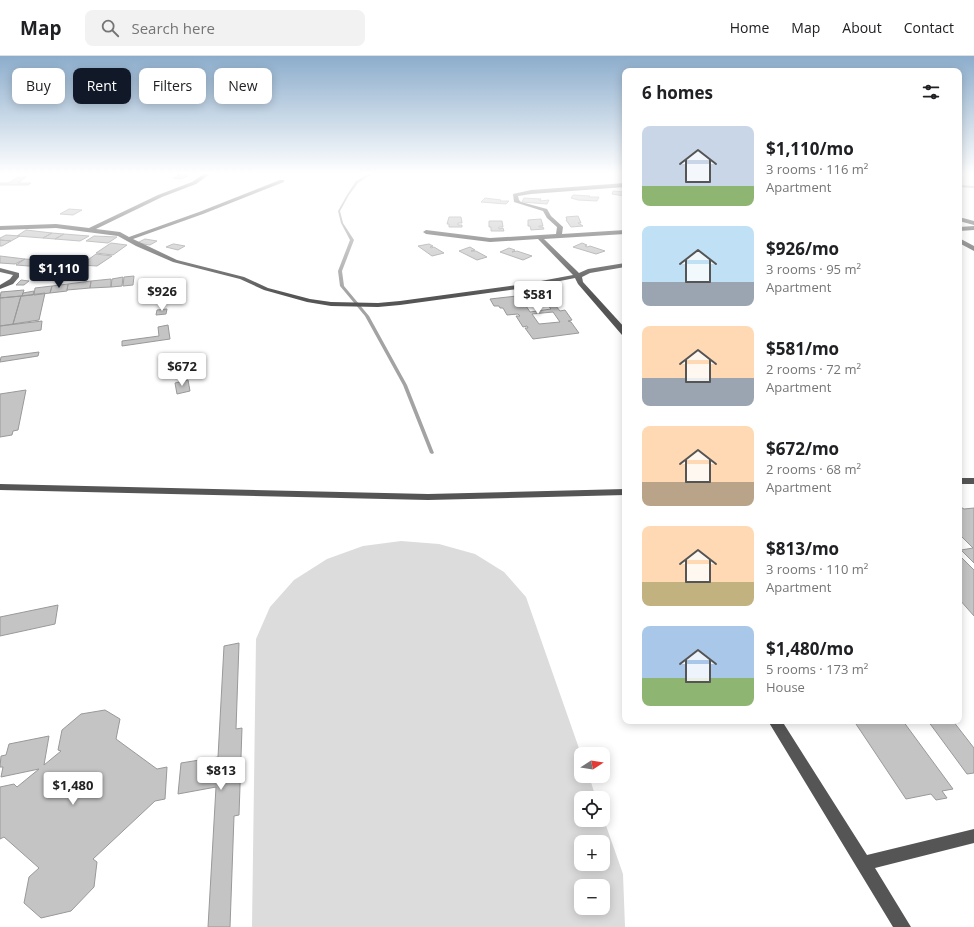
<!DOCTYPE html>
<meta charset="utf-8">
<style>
body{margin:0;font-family:"Open Sans",sans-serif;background:#f2f2f2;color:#202124;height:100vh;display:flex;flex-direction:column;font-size:15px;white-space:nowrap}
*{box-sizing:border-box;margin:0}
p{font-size:13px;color:#757577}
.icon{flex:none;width:22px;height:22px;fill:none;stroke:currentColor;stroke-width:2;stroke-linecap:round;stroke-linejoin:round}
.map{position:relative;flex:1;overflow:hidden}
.details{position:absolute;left:622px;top:12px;width:340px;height:656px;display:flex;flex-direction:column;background:#fff;border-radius:8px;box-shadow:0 2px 10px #0003}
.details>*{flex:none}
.banner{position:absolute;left:12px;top:12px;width:380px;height:36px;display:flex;gap:8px}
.needle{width:26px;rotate:78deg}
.buttons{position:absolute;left:574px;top:691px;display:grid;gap:8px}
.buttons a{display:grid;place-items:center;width:36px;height:36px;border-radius:8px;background:#fff;box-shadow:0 2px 10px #0003;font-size:20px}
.price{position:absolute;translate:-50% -34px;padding:0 9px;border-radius:4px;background:#fff;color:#222;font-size:13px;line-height:26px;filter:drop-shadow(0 1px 2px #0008)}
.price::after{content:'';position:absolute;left:50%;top:24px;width:12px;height:9px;margin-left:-6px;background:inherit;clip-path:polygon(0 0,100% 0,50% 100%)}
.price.selected{background:#111827;color:#fff}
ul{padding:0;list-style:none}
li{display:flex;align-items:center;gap:12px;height:100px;padding:0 20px}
li span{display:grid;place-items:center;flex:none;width:112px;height:80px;border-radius:8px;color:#555}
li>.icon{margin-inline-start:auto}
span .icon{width:48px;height:48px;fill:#fffc;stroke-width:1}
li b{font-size:17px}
h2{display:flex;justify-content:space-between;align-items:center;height:48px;padding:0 20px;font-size:17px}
.tag{padding:0 14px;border-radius:8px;background:#fff;box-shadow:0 2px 10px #0003;font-size:14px;line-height:36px}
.tag.selected{background:#111827;color:#fff}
header{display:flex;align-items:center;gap:24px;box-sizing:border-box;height:56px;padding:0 20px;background:#fff;border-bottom:1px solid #e0e0e0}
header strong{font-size:19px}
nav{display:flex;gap:22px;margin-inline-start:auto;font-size:14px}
.search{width:280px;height:36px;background:#f2f2f2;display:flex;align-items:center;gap:10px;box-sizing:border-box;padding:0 14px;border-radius:8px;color:#757577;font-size:15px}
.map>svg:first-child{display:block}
</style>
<header>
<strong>Map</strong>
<div class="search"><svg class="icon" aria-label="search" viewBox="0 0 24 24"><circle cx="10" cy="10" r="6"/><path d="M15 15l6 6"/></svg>Search here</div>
<nav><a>Home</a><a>Map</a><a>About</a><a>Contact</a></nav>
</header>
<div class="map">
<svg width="974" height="871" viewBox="0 0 974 871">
<rect width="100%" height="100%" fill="#fff"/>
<path fill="#dcdcdc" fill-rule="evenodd" d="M 401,485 L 439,488 L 475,498 L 504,516 L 526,541 L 581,698 L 581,720 L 589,720 L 596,742 L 581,742 L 581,764 L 603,764 L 603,761 L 623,818 L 625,871 L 252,871 L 256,583 L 270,551 L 294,524 L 327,503 L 363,490 ZM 581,786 L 603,786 L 603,808 L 581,808 ZM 581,830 L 603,830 L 603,852 L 581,852 Z"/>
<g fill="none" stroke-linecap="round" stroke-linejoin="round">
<path fill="#a3a3a3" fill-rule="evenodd" d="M 371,117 L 373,117 L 358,127 L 349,139 L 340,155 L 343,167 L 354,184 L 342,215 L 344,230 L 369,260 L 407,329 L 434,397 L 432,398 L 430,397 L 403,329 L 365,260 L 340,230 L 338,215 L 350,184 L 341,167 L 338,155 L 347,139 L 356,125 Z
M 959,129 L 974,130 L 974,132 L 959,131 Z"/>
</g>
<path fill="#c4c4c4" stroke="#999" fill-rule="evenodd" d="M 180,118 L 187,119 L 185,120 L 188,120 L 180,123 L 173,122 L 180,120 L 177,119 Z
M 18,121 L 26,121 L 18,127 L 31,127 L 28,129 L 0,129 L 0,127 L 9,127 Z
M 613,135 L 625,136 L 625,140 L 612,138 Z
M 573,139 L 590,140 L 589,141 L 599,141 L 597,145 L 578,144 L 571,142 Z
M 485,142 L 501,144 L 500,145 L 509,145 L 506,148 L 481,146 Z
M 524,142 L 541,143 L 540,145 L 549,144 L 547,148 L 522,146 Z
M 69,153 L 82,154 L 73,159 L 60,158 Z
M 578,160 L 581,167 L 578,167 L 583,170 L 571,171 L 566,164 L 567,164 L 566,161 Z
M 449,161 L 461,161 L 462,167 L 458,167 L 458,169 L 462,169 L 462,171 L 449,171 L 449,168 L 447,168 Z
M 541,163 L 543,170 L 539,170 L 539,171 L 543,171 L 544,173 L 531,174 L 530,170 L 528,170 L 528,164 Z
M 489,165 L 502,165 L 503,171 L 499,171 L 499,173 L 503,172 L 504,175 L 491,175 L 491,171 L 489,171 Z
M 26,174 L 52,177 L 43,182 L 17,180 Z
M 52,177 L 64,178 L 55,183 L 43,182 Z
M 64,178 L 89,180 L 80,185 L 55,183 Z
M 6,179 L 20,180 L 11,185 L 0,184 L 0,182 Z
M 94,180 L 117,181 L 108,187 L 86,185 Z
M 145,183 L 157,185 L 150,189 L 137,187 Z
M 0,184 L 11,185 L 2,190 L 0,190 Z
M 111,187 L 127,189 L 113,199 L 96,197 Z
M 582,187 L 587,189 L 585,190 L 587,191 L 590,190 L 605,195 L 596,198 L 573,191 Z
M 173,188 L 174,188 L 185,190 L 178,194 L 166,191 Z
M 429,188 L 433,190 L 430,191 L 431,192 L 434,191 L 444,197 L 432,200 L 418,190 Z
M 470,191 L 475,194 L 471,195 L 476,195 L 487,201 L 477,204 L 459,195 Z
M 509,192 L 515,194 L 512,196 L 517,195 L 532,200 L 523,204 L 500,196 Z
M 96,198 L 112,200 L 97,210 L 81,209 Z
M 0,200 L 25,203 L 15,208 L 0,207 Z
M 25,203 L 50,205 L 41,211 L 16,209 Z
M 54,206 L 78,208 L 68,215 L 44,212 Z
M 134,220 L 133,229 L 123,230 L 124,221 Z
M 123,221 L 122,230 L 111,231 L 112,223 Z
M 111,223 L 111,231 L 90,232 L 91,225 Z
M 21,224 L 29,225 L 24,229 L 16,229 Z
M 91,225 L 90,232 L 67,234 L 68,228 Z
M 68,228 L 67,235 L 50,237 L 52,230 Z
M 52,230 L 50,237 L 34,239 L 35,232 Z
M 24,234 L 22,240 L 0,242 L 1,236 Z
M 34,235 L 33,239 L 22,240 L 23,237 Z
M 552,236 L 557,243 L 551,244 L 560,255 L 565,254 L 572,264 L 568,265 L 571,266 L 579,277 L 533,283 L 525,272 L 528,272 L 527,270 L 523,271 L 516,260 L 520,260 L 518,258 L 507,259 L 503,252 L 500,252 L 499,250 L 494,250 L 490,243 ZM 546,247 L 551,253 L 530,256 L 526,250 ZM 553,256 L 560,266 L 539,268 L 532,258 Z
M 45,237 L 39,264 L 13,268 L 21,240 Z
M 21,240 L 13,268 L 0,270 L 0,242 Z
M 167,253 L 166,258 L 156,259 L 157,254 Z
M 42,265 L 41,274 L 0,280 L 0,270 Z
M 168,269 L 170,283 L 122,290 L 122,285 L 159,280 L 158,271 Z
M 39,296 L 38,300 L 0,306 L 1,301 Z
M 188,324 L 190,335 L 177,338 L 175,327 Z
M 26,334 L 18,374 L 13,375 L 12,379 L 0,381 L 0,338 Z
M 959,450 L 964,453 L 974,452 L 974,507 L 961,494 L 973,492 L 959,478 Z
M 959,499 L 974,514 L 974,560 L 959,543 Z
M 58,549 L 55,568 L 0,580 L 0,561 Z
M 239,587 L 236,673 L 242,672 L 239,759 L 234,760 L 230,871 L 208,871 L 216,731 L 178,738 L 181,707 L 218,701 L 224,590 Z
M 105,654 L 120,663 L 116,683 L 157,713 L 167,711 L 165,743 L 155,745 L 93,803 L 97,806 L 94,831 L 71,855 L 41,862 L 24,847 L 29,821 L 39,812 L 4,781 L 0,783 L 0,731 L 14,728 L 17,731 L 39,713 L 1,721 L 3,711 L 0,711 L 1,700 L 6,699 L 9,688 L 49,680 L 44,709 L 61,695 L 58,694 L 62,674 L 81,658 Z
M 854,665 L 903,665 L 953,733 L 942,735 L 947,742 L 936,744 L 931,738 L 906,743 Z
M 928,665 L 953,665 L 974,692 L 974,717 L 967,718 Z"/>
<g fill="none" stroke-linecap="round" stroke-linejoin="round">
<path fill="#555" fill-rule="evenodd" d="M 205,117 L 210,118 L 196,128 L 162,141 L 96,173 L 120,176 L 129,181 L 199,156 L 280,124 L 284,124 L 284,126 L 203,158 L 133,183 L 177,204 L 244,221 L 268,232 L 310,243 L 331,246 L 378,247 L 400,245 L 525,228 L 573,219 L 538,183 L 490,186 L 426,178 L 423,176 L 426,174 L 490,182 L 556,178 L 557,171 L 547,162 L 543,155 L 514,146 L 513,138 L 531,134 L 625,127 L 625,131 L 531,138 L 518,140 L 519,144 L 521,146 L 547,153 L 551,160 L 563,171 L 562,178 L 625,174 L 625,178 L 544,183 L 579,217 L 588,213 L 625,207 L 625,211 L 590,217 L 582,221 L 583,226 L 625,272 L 625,279 L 622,279 L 578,228 L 575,222 L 525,232 L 400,249 L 378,251 L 331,250 L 307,246 L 264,234 L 240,223 L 173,206 L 136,190 L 118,180 L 56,172 L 0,174 L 0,170 L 56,168 L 89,172 L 158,139 L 192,126 Z
M 959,161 L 974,165 L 974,169 L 959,165 Z
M 974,170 L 974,174 L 959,175 L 959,171 Z
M 959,182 L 974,190 L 974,195 L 959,187 Z
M 0,212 L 19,217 L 19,221 L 13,228 L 0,233 L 0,229 L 10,223 L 13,219 L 0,216 Z
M 959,422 L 974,422 L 974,428 L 959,428 Z
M 0,428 L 428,438 L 625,433 L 625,439 L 428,444 L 0,434 Z
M 768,665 L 782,665 L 867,799 L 974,773 L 974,787 L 875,812 L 911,871 L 893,871 Z"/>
</g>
<linearGradient id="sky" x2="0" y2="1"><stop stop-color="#8cadcc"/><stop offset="0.49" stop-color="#fff"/><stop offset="1" stop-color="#fff" stop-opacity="0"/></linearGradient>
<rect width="974" height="239" fill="url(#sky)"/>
</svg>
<div class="buttons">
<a><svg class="needle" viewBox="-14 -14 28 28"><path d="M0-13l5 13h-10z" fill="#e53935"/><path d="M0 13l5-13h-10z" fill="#757577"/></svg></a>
<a><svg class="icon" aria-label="locate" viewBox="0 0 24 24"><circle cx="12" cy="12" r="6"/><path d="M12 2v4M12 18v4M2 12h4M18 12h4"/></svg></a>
<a>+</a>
<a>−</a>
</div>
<b class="price selected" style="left:59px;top:233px">$1,110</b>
<b class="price" style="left:162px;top:256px">$926</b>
<b class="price" style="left:538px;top:259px">$581</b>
<b class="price" style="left:182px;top:331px">$672</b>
<b class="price" style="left:221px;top:735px">$813</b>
<b class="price" style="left:73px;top:750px">$1,480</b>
<div class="banner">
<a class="tag">Buy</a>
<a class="tag selected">Rent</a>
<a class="tag">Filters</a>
<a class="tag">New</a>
</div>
<section class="details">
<h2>6 homes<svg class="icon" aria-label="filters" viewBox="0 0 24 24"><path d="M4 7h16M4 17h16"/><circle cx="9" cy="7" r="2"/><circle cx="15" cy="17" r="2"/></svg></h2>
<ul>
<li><span style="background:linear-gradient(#c9d6e8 75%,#8fb573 0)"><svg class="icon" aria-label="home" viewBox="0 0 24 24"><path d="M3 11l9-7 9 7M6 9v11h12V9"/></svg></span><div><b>$1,110/mo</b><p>3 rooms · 116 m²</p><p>Apartment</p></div></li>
<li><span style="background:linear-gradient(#bfe0f5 70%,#9aa5b1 0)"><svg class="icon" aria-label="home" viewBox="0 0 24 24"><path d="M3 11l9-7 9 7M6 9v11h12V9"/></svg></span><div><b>$926/mo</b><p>3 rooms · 95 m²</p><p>Apartment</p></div></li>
<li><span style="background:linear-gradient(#ffd9b3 65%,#9aa5b1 0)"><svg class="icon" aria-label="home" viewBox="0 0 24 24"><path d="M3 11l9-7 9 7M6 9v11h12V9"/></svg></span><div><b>$581/mo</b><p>2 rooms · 72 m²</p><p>Apartment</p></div></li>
<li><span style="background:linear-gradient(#ffd9b3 70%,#b9a48a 0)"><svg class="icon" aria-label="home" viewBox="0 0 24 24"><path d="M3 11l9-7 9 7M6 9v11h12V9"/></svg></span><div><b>$672/mo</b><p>2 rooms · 68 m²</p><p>Apartment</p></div></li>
<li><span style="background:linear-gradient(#ffd9b3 70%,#c2b280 0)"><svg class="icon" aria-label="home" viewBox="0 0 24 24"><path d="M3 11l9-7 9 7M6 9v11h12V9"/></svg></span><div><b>$813/mo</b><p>3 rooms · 110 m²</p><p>Apartment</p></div></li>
<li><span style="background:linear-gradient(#a9c7e8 65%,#8fb573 0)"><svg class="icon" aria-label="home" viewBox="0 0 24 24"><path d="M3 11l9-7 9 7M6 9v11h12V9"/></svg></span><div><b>$1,480/mo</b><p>5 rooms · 173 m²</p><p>House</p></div></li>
</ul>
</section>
</div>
